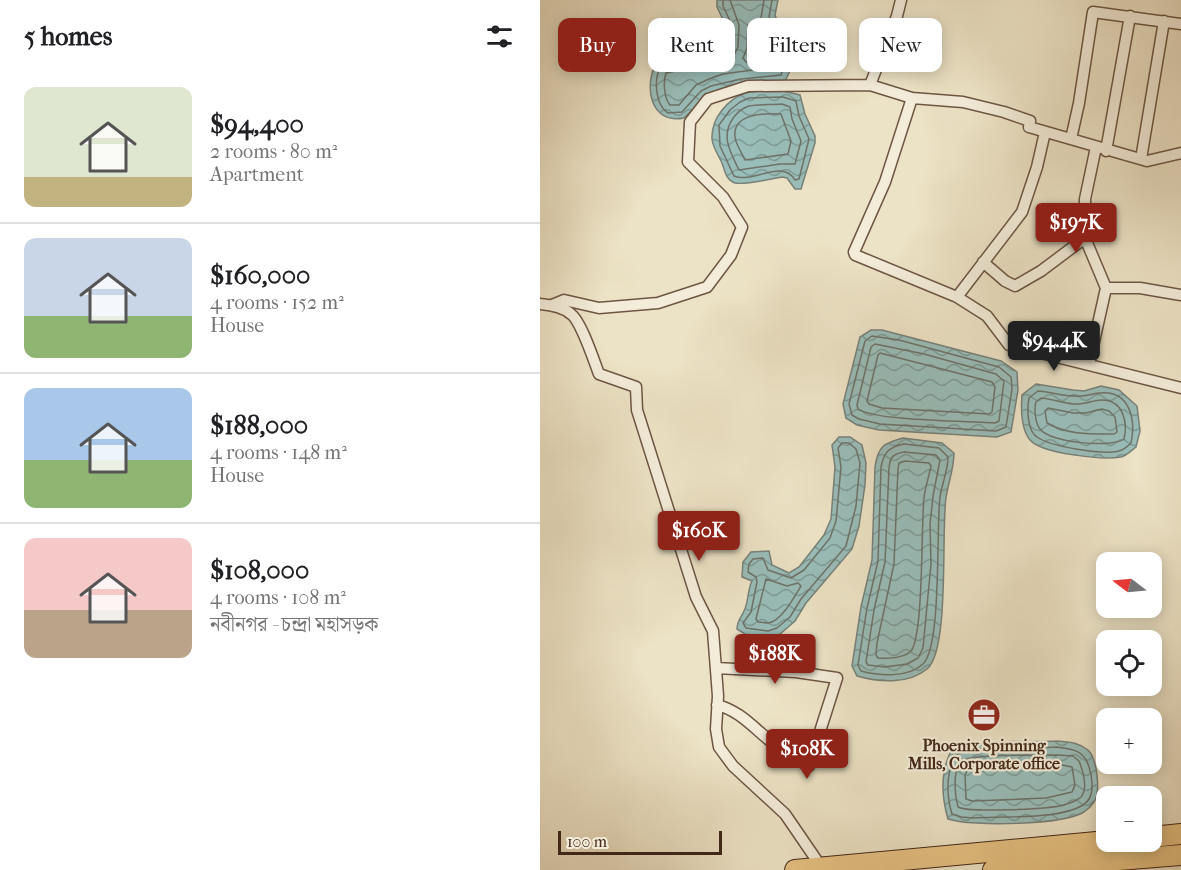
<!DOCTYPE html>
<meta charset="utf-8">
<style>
body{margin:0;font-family:"IM FELL French Canon","Noto Serif Bengali",serif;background:#f6f6f6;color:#202124;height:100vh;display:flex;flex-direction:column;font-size:22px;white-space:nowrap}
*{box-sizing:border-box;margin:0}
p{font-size:20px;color:#757577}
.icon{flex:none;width:33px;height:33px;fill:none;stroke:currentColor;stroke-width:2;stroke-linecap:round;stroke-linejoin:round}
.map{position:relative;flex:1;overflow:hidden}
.panel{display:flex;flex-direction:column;background:#fff;width:540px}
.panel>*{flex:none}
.banner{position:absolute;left:18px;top:18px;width:532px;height:54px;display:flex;gap:12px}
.needle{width:39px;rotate:286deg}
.controls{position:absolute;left:556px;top:552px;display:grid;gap:12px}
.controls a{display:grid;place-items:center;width:66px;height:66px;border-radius:12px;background:#fff;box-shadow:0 3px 15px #0003;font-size:30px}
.scale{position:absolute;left:18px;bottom:15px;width:164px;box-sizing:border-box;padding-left:6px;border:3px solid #432818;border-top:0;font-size:16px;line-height:21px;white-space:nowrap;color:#432818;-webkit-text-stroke:4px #f3ecd9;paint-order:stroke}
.price{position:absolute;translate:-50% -51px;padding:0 14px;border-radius:6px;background:#8f2418;color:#fff;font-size:20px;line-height:39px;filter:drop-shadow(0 2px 3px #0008)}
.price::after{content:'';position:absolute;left:50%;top:36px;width:18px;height:14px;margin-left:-9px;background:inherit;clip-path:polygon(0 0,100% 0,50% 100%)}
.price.selected{background:#222;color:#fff}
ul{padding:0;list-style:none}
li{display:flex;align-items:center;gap:18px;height:150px;padding:0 24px}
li+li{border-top:2px solid #e0e0e0}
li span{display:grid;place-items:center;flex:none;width:168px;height:120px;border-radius:12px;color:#555}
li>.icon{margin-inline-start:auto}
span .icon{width:72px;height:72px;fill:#fffc;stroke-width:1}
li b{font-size:26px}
h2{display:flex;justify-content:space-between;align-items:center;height:72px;padding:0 24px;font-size:26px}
.tag{padding:0 21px;border-radius:12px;background:#fff;box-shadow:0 3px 15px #0003;font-size:21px;line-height:54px}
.tag.selected{background:#8f2418;color:#fff}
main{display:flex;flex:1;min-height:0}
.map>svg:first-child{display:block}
</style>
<main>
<section class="panel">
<h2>5 homes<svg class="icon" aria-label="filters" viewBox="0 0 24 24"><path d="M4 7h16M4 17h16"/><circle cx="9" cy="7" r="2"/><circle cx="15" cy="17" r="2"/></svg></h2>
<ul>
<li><span style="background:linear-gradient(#dfe7d0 75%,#c2b280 0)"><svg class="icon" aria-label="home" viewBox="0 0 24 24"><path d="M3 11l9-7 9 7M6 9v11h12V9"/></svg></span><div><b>$94,400</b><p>2 rooms · 80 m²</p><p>Apartment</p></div></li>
<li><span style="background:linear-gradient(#c9d6e8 65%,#8fb573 0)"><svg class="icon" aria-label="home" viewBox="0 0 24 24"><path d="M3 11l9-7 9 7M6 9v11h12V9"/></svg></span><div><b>$160,000</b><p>4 rooms · 152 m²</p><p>House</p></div></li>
<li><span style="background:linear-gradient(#a9c7e8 60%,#8fb573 0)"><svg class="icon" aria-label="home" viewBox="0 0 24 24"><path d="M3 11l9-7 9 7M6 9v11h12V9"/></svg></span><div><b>$188,000</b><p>4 rooms · 148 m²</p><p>House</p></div></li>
<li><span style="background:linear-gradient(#f6c9c9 60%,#b9a48a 0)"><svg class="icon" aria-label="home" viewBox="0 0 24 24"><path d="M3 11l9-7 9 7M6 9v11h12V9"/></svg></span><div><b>$108,000</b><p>4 rooms · 108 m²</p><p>নবীনগর - চন্দ্রা মহাসড়ক</p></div></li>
</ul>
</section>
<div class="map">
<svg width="641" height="870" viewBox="0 0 641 870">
<defs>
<pattern id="water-waves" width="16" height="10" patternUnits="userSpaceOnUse" patternTransform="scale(1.5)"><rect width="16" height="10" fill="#99bdb9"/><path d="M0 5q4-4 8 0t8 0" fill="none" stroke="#7e9a95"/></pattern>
</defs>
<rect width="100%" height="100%" fill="#ece2c5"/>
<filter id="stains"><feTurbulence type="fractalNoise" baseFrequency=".00333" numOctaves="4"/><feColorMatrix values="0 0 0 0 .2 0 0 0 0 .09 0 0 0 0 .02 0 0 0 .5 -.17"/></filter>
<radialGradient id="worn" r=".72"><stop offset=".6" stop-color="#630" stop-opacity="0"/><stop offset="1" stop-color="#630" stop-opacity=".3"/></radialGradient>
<path fill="url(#water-waves)" stroke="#778179" stroke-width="1.5" d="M 177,0 L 238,0 L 235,15 L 251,61 L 250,71 L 245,81 L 202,85 L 173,92 L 168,95 L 144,118 C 110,125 103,85 117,62 L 144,56 L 165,56 L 184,46 L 186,26 L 177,7 Z
M 243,91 L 260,95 L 265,114 L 275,136 L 275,143 L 261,189 L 255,189 L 247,178 L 242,177 C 232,179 204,185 195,183 C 185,180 185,169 181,161 C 177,153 173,147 172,139 C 171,119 187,99 206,93 C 217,90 232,91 243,91 Z
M 331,330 L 342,330 L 461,361 L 477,372 L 478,390 L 471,432 L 457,437 L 339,430 L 317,425 L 306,418 L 303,404 L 320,337 Z
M 496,384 L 533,390 L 544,391 L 561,386 L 579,390 L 597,406 L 600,431 L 596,447 C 592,450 586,456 581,457 C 563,460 502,454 490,440 C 481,429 481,408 482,395 Z
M 299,437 L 310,437 L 322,445 L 326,463 L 325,485 L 319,526 L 312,549 L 266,603 L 255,621 L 240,634 L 229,637 L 205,634 L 197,629 C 197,621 201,618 204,611 C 209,601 207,591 212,581 L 202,577 L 203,562 L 211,552 L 229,551 L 232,565 L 249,573 L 259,567 L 284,535 L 291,519 L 295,467 L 292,445 Z
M 363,438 L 402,443 L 414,453 C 414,469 408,483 406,498 C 401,530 410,650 387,669 C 368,685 338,682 317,676 L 312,666 L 321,607 L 332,560 L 335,467 C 338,446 344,443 363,438 Z
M 517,741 C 529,742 538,742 548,750 C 557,758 561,792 554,802 C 552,805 547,810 544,812 C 523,825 432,827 408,819 C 401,795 400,773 411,751 C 436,737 487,743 517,741 Z"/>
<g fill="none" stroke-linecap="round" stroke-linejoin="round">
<path stroke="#6e7268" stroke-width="1.5" d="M 183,0 L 183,6 L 192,25 L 190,48 C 170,69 144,57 120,68 C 114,79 115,105 128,113 L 142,112 L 161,91 L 171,86 L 201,79 L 241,75 L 245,61 L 229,17 L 232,0
M 190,0 L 199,25 L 198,47 L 194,55 L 168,70 L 145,69 L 126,73 C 123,82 124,98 130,105 L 139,105 L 156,85 L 169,79 L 183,74 L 236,67 L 236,59 L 221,18 L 224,0
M 212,22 L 218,33 L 225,57 L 223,60 L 206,62 L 203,58 L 207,48 L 208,25 Z
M 243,97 L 256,101 L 259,116 L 269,139 L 259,179 L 255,180 C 242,158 213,184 194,176 L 180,146 L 179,125 L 190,110 L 200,102 L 209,98 Z
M 242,104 L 250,107 L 252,119 L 261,141 L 255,164 L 240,164 L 199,170 C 190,152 180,135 194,117 C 197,113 203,108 209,106 C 219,104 232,105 242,104 Z
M 241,114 L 251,141 L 248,154 L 205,160 C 202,153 196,145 195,137 C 192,113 226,113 241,114 Z
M 332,336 L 359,340 L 459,367 L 471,377 L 472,389 L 466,427 L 456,431 L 340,424 L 319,419 L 312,415 L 309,404 L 325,341 Z
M 335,344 L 384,354 L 456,374 L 464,381 L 459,421 L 455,423 C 428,421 335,421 318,409 L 317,405 L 331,347 Z
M 340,353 L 452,382 L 455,387 L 452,412 L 449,414 L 342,408 L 329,404 L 327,401 L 338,355 Z
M 498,391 C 511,392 523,396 536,396 C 544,397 551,394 559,393 C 590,389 596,420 591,443 C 588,446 583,450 579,451 C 563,455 511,447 497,437 C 487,431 487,408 489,398 Z
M 501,398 C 512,399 523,403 534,404 C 544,405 553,400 562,400 C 583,400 588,422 584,439 C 572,448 510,443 500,429 C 495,423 494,408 496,402 Z
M 508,408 L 533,413 L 546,413 L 562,409 L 569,411 L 575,417 L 577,432 L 574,434 C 551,434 527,435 507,423 L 505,411 Z
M 302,443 L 309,443 L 316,449 L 320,463 L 316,506 L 306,546 L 261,599 L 250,617 L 237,628 L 228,631 L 206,628 L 203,623 L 211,612 L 217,582 L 216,577 L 208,572 L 209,564 L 213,559 L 223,558 L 228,570 L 251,578 L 264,570 L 290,538 L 296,521 L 301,467 L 298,448 Z
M 364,444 L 399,448 L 408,457 C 408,471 402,483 400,497 C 396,527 402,646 383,664 C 368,678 339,676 321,671 L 318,665 L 327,608 L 338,561 L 341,467 C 344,452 349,447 364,444 Z
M 364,452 L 396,455 L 400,460 L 393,496 L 390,524 L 391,564 L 383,648 L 378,658 L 367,664 L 345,667 L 328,665 L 326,662 L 334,610 L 345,562 L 349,468 C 350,457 353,454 364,452 Z
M 365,461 L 389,463 L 391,466 C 389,477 385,487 384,498 C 381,522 384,641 370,652 C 363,658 347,659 338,658 L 336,655 L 337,643 L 354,564 L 358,469 L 359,463 Z
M 226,579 L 247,586 L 258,583 L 261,586 C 255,596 241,622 228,623 C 225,623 221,622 218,622 L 216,619 Z
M 517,747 C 533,749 544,750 549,767 C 552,775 554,791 549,799 C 536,821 457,816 433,818 L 421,817 L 412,814 C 406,795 406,772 416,755 C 436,744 491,749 517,747 Z
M 517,755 L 533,756 L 539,761 C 543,771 548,788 541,797 C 537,801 530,803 524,805 C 510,809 429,813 418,807 C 415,796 412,772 421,762 C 428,753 501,756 517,755 Z
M 517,764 L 532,767 L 535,785 L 532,792 L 506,798 L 432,801 L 426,799 L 425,775 L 429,767 Z"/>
<defs>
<path id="street" d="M 330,85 L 357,16 L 361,0
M 372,98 L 345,182 L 314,252 L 315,255 L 417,297 L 447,316 L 469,345 L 641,388
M 531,139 L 539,103 L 553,12 L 641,24
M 566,151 L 590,16
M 601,159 L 624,21
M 443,262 L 465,281 L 475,286 L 501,271 L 545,238
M 566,288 L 600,288 L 641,295
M 417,297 L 482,212 L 497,167 L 505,132
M 0,304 C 11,305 23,307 31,314 C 41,321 54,361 59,374 L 96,387 L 97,410 L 156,597 L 173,631 L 178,696 L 176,729 L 179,747 L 193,766 L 245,814 L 282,868
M 12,305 L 24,300 L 59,308 L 118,303 L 167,287 L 191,255 L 202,227 L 183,197 L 148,162 L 150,122 L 168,99 L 208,86 L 330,85 L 372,98 L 423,102 L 464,112 L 490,121 L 489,127 L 607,161 L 641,153
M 549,364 L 566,288 L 545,238 L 545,199 L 556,147
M 176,668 L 256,672 L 297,678 L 269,766 C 255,758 241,750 229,740 C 212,726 198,710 177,705"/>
<path id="highway" d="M 612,837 L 641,834
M 255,870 L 567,841
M 453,870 L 641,855"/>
</defs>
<use href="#street" stroke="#6d5643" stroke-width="13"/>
<use href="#highway" stroke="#432818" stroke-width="22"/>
<use href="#street" stroke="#f3ecd9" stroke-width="10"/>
<use href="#highway" stroke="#e6c182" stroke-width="20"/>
</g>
<defs>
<symbol id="office-disc" viewBox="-11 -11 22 22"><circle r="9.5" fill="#8f2418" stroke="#f3ecd9"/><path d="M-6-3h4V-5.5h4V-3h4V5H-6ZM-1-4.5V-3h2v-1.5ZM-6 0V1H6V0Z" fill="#fff"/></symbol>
</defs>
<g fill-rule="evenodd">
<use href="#office-disc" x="425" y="696" width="38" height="38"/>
</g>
<g text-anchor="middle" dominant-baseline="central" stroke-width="4.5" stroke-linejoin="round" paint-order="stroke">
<g font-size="16" font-weight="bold" fill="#432818" stroke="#f3ecd9">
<text x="444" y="745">Phoenix Spinning<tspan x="444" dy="18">Mills, Corporate office</tspan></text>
</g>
</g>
<rect width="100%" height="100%" filter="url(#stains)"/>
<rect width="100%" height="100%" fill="url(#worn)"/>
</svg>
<div class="controls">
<a><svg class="needle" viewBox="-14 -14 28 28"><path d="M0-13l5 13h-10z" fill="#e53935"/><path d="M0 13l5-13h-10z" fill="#757577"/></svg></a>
<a><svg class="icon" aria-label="locate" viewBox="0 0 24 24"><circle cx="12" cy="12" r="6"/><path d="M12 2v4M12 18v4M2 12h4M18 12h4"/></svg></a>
<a>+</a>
<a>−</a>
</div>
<div class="scale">100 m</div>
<b class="price" style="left:536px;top:254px">$197K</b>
<b class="price selected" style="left:514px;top:372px">$94.4K</b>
<b class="price" style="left:159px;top:562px">$160K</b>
<b class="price" style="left:235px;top:685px">$188K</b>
<b class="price" style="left:267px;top:780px">$108K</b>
<div class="banner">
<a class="tag selected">Buy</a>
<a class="tag">Rent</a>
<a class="tag">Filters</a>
<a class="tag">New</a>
</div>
</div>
</main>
